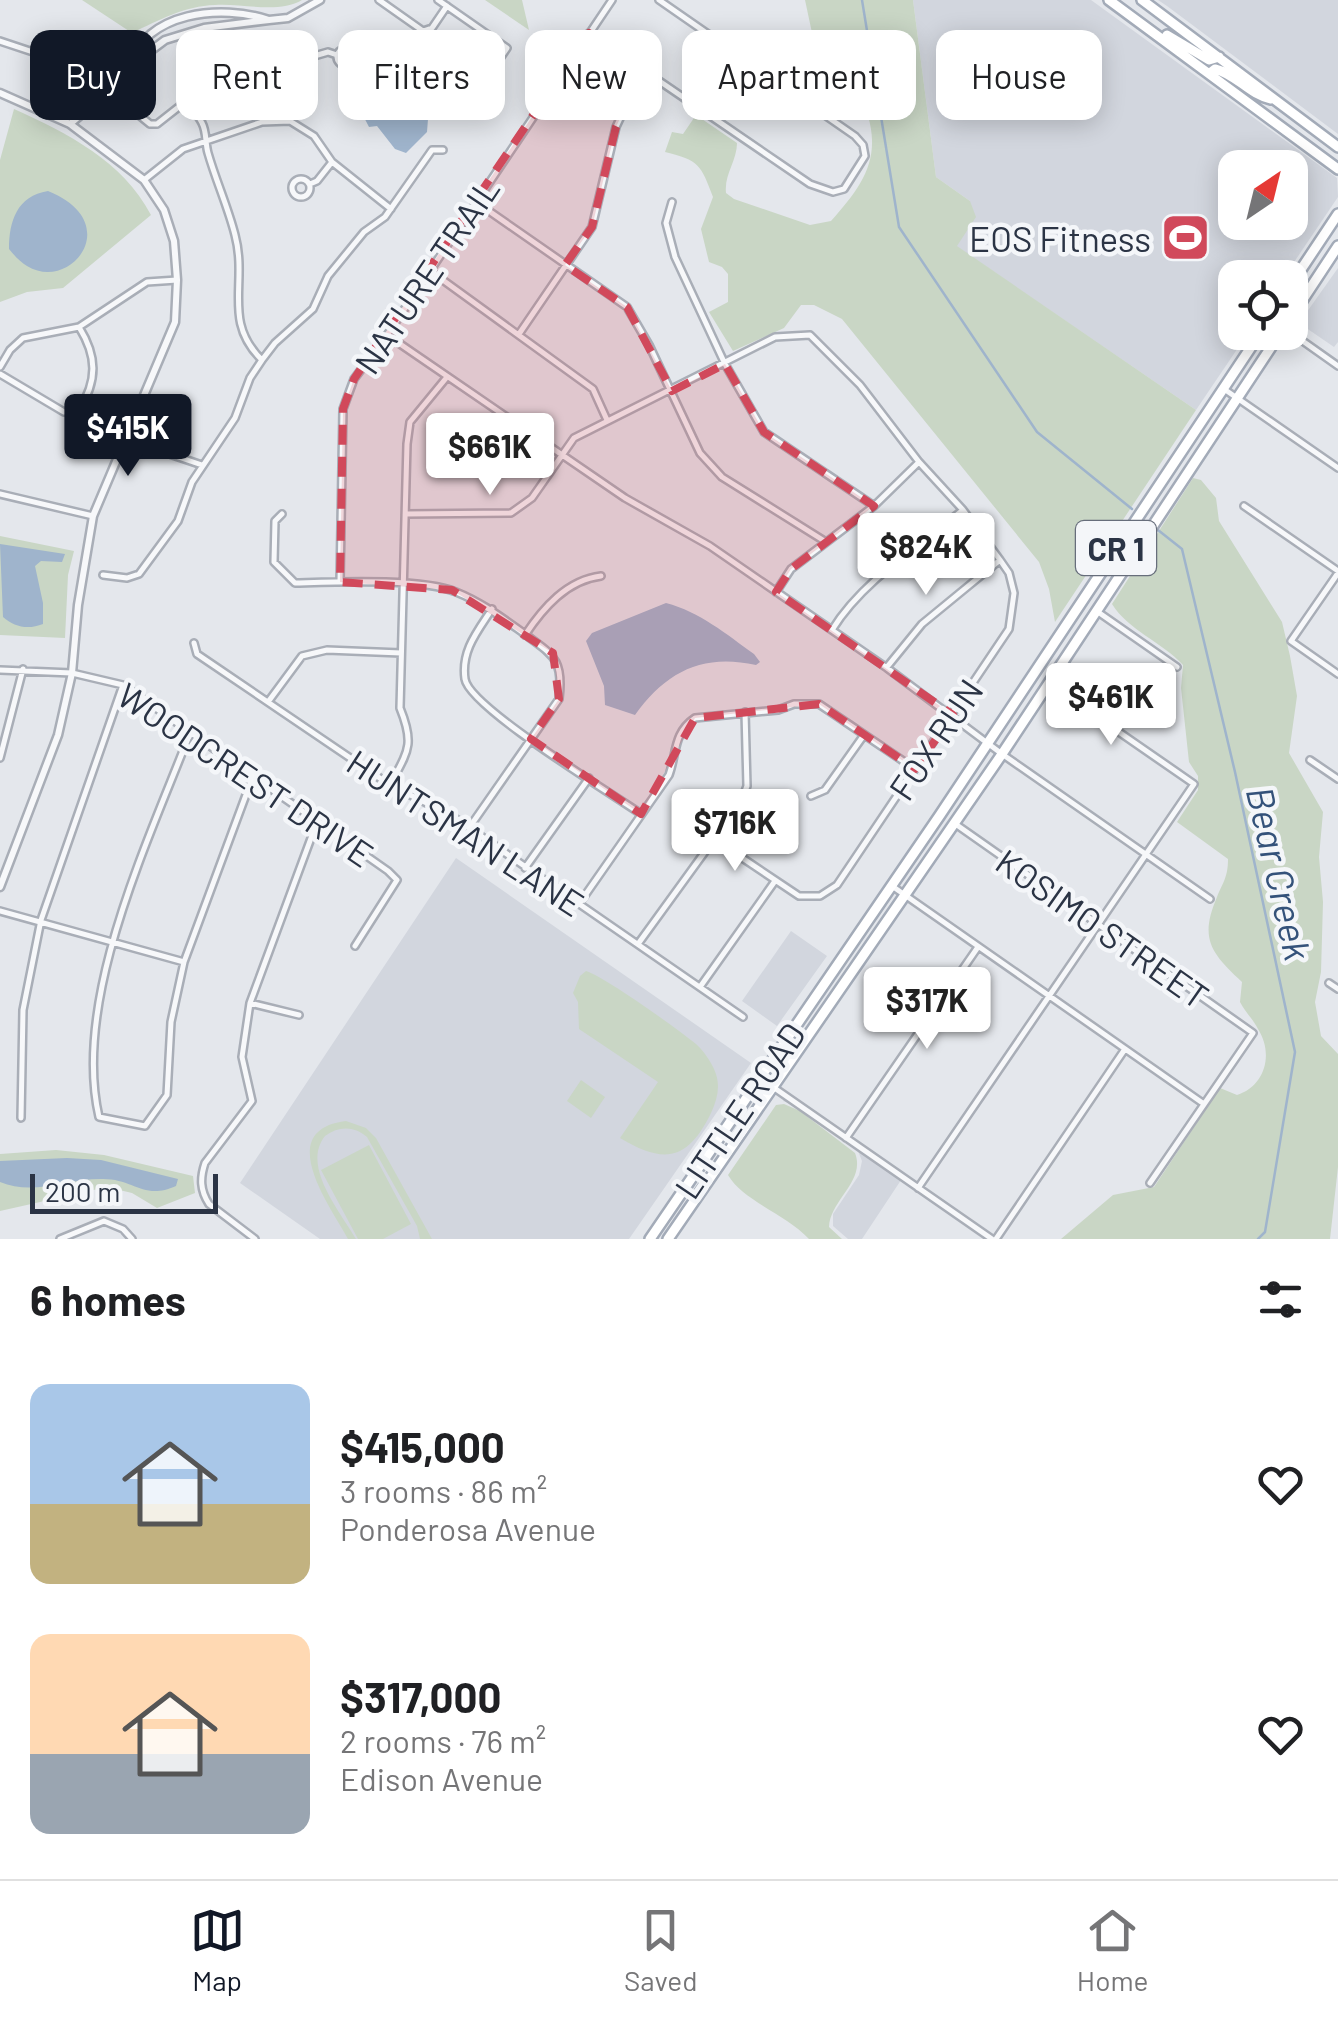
<!DOCTYPE html>
<meta charset="utf-8">
<style>
body{margin:0;font-family:Barlow,sans-serif;background:#f6f6f6;color:#202124;height:100vh;display:flex;flex-direction:column;font-size:38px;white-space:nowrap}
*{box-sizing:border-box;margin:0}
p{font-size:32px;color:#757577}
.icon{flex:none;width:55px;height:55px;fill:none;stroke:currentColor;stroke-width:2;stroke-linecap:round;stroke-linejoin:round}
.map{position:relative;height:1239px;overflow:hidden}
.sheet{display:flex;flex-direction:column;background:#fff;flex:1}
.sheet>*{flex:none}
.guide{position:absolute;left:30px;top:30px;width:1280px;height:90px;display:flex;gap:20px}
.needle{width:65px;rotate:35deg}
.buttons{position:absolute;left:1218px;top:150px;display:grid;gap:20px}
.buttons a{display:grid;place-items:center;width:90px;height:90px;border-radius:20px;background:#fff;box-shadow:0 5px 25px #0003;font-size:50px}
.scale{position:absolute;left:30px;bottom:25px;width:188px;box-sizing:border-box;padding-left:10px;border:5px solid #2b3445;border-top:0;font-size:28px;line-height:35px;white-space:nowrap;color:#2b3445;-webkit-text-stroke:8px #f4f6f9;paint-order:stroke}
.price{position:absolute;translate:-50% -85px;padding:0 22px;border-radius:10px;background:#fff;color:#222;font-size:32px;line-height:65px;filter:drop-shadow(0 2px 5px #0008)}
.price::after{content:'';position:absolute;left:50%;top:60px;width:30px;height:22px;margin-left:-15px;background:inherit;clip-path:polygon(0 0,100% 0,50% 100%)}
.price.on{background:#111827;color:#fff}
ul{padding:0;list-style:none}
li{display:flex;align-items:center;gap:30px;height:250px;padding:0 30px}
li span{display:grid;place-items:center;flex:none;width:280px;height:200px;border-radius:20px;color:#555}
li>.icon{margin-inline-start:auto}
span .icon{width:120px;height:120px;fill:#fffc;stroke-width:1}
li b{font-size:42px}
h2{display:flex;justify-content:space-between;align-items:center;height:120px;padding:0 30px;font-size:42px}
.chip{padding:0 35px;border-radius:20px;background:#fff;box-shadow:0 5px 25px #0003;font-size:35px;line-height:90px}
.chip.on{background:#111827;color:#fff}
.tabs{display:flex;justify-content:space-around;align-items:center;height:140px;border-top:2px solid #e0e0e0;background:#fff;font-size:28px;color:#757577}
.tabs a{display:grid;justify-items:center;gap:5px}
.tabs .on{color:#111827}
.map>svg:first-child{display:block}
</style>
<div class="map">
<svg width="1338" height="1239" viewBox="0 0 1338 1239">
<rect width="100%" height="100%" fill="#e4e7ec"/>
<path fill="#d2d6de" fill-rule="evenodd" d="M 913,0 L 1091,0 L 1337,178 L 1338,197 L 1284,277 L 1235,278 L 1235,332 L 1248,333 L 1196,410 L 956,246 L 970,201 L 936,177 ZM 1235,168 L 1290,168 L 1290,222 L 1235,222 Z
M 1158,0 L 1338,0 L 1338,134 L 1167,6 Z
M 1338,268 L 1338,342 L 1334,347 L 1299,323 Z
M 456,858 L 751,1063 L 629,1239 L 320,1239 L 240,1183 Z
M 791,931 L 827,956 L 777,1026 L 742,1001 Z
M 788,1093 L 905,1174 L 862,1239 L 848,1239 L 833,1226 L 833,1214 L 859,1175 L 862,1161 L 858,1151 L 802,1108 L 783,1101 Z"/>
<path fill="#c9d6c5" d="M 82,0 L 302,0 C 279,14 241,3 215,5 C 185,6 159,20 132,33 Z
M 485,0 L 522,0 L 529,30 Z
M 805,0 L 913,0 L 936,177 L 970,201 L 976,217 L 957,246 L 1196,410 L 1055,622 L 1049,589 L 1039,562 L 842,319 L 814,305 L 801,305 L 784,328 L 733,351 L 709,312 L 728,302 L 728,274 L 722,267 L 709,262 L 701,229 L 713,197 C 701,165 699,160 665,152 L 672,132 L 683,134 L 696,115 L 737,143 C 737,161 724,174 726,193 L 734,199 L 810,225 L 831,221 C 862,186 883,158 866,110 L 821,75 Z
M 14,109 C 67,133 123,161 151,215 L 63,288 L 27,292 L 0,302 L 0,160 Z
M 1193,478 L 1201,480 L 1216,498 L 1219,521 L 1282,622 L 1290,656 L 1297,696 L 1289,753 L 1323,812 L 1319,857 L 1323,902 L 1321,972 L 1315,1002 L 1321,1036 L 1338,1054 L 1338,1167 L 1330,1239 L 1061,1239 L 1113,1195 L 1154,1187 L 1220,1088 L 1237,1095 C 1265,1086 1274,1054 1258,1029 C 1253,1019 1245,1012 1240,1002 L 1242,982 C 1211,953 1199,939 1217,897 C 1223,882 1228,877 1228,859 L 1177,822 L 1198,790 L 1198,776 L 1189,762 L 1181,688 L 1183,665 C 1162,642 1128,630 1112,604 Z
M 0,536 L 74,551 L 68,575 L 65,638 L 0,635 Z
M 586,971 C 607,978 676,1028 696,1044 C 702,1049 710,1060 714,1069 C 721,1084 718,1098 711,1113 C 688,1160 665,1165 620,1138 L 658,1082 L 579,1029 L 578,1002 L 573,993 L 580,976 Z
M 581,1080 L 605,1097 L 591,1118 L 567,1101 Z
M 784,1104 L 800,1111 L 855,1153 C 866,1181 830,1200 829,1227 L 842,1239 L 809,1239 C 786,1214 743,1201 728,1175 L 776,1105 Z
M 346,1121 L 366,1128 L 376,1138 L 432,1239 L 420,1239 L 417,1226 L 367,1137 C 354,1126 339,1126 325,1136 C 301,1166 340,1211 356,1239 L 348,1239 C 330,1206 273,1130 346,1121 Z
M 369,1145 L 411,1224 L 383,1239 L 358,1239 L 321,1170 Z
M 56,1150 L 104,1155 L 193,1176 L 195,1193 L 157,1208 L 132,1193 L 107,1187 L 0,1211 L 0,1154 Z"/>
<path fill="#9fb4cc" d="M 472,35 L 482,39 L 486,50 L 471,66 L 452,70 L 434,59 L 433,44 L 442,37 L 460,45 Z
M 364,86 L 380,101 L 405,105 L 428,119 L 427,132 L 406,153 L 395,149 L 377,126 L 369,127 L 354,98 Z
M 48,191 C 126,222 71,293 27,266 C 20,262 14,255 9,249 C 9,221 17,196 48,191 Z
M 0,544 L 65,554 L 62,562 L 41,561 L 35,566 L 43,603 L 43,624 C 28,630 14,627 3,617 Z
M 666,603 C 700,612 726,634 754,654 L 760,662 L 756,665 C 702,653 666,672 635,715 L 605,705 L 604,686 L 586,641 L 592,633 Z
M 67,1158 L 101,1160 L 178,1179 L 176,1186 C 143,1201 134,1178 101,1179 C 66,1179 33,1196 0,1182 L 0,1161 Z"/>
<g fill="none" stroke-linecap="round" stroke-linejoin="round">
<path stroke="#9fb4cc" stroke-width="2.5" d="M 862,0 L 899,227 L 1037,432 L 1132,509
M 1158,530 L 1182,549 L 1235,772 L 1295,1052 L 1265,1232 L 1258,1239"/>
<defs>
<path id="minor" d="M 379,0 L 423,31 L 432,28 L 447,6
M 438,0 L 507,48 L 477,92
M 589,33 L 810,184 L 833,192 L 844,189 L 865,156 L 863,145 L 855,136 L 659,0
M 0,41 L 48,57 L 56,57 L 74,44
M337 57a8 8 0 1 1 16 0a8 8 0 1 1-16 0Z
M 123,102 L 150,124 L 157,124 L 185,102
M 290,121 L 305,86 L 304,59
M292 188a9 9 0 1 1 18 0a9 9 0 1 1-18 0Z
M 144,180 L 183,149 L 262,122 L 290,121 L 314,136 L 332,162 L 391,209
M 310,184 L 317,181 L 332,162
M 476,202 L 627,307 L 649,345 L 700,453 L 722,477 L 826,542
M 672,202 L 666,223 L 675,257 L 725,364 L 764,432 L 874,506
M 429,270 L 593,389 L 607,420
M 1290,332 L 1338,366
M 519,334 L 592,227 L 616,127 L 643,69
M 387,335 L 625,498 L 710,546 L 887,668 L 1002,754 L 1210,899
M 262,360 C 222,321 248,284 235,235 C 228,207 216,181 208,153 C 205,143 207,132 202,123 C 194,107 181,103 182,83 L 189,73 L 198,67 L 304,59 L 328,52 L 337,55
M 0,367 L 10,350 L 23,338 L 79,327 L 147,282 L 177,280
M 0,374 L 64,412 L 79,410 C 98,380 97,356 79,327
M 1224,389 L 1338,468
M 125,439 L 202,465
M 0,494 L 93,516
M 1244,506 L 1338,571
M 282,514 L 275,521 L 274,562 L 295,583 C 334,582 422,578 456,592 C 481,602 501,617 522,632 C 552,655 564,657 559,699 L 469,828
M 405,514 L 511,513 L 532,498 L 574,438 L 775,337 L 810,335 L 860,385 L 919,462 L 963,510 L 1000,560 L 1009,573 L 1014,593 L 1009,629 L 837,885 L 820,896 L 799,896 L 714,839
M 1338,573 L 1291,641 L 1338,674
M 103,575 L 127,578 L 139,574 L 178,521 L 192,482 L 235,418 L 250,378 L 262,360 L 275,343 L 313,309 L 328,276 L 364,232 L 385,217 L 432,150 L 443,150
M 340,582 L 343,409 L 354,379 L 387,335 L 612,0
M 776,592 L 791,569 L 874,506 L 919,462
M 492,609 C 477,632 461,651 465,679 C 469,707 611,793 641,814
M 1098,612 L 1177,667
M 832,630 C 862,581 919,546 963,510
M 525,635 C 543,608 567,580 601,576
M 194,643 L 197,654 L 390,785 L 449,814 L 743,1017
M 887,667 L 922,624 L 1000,560
M 0,670 L 72,673 L 123,685 L 388,871 L 397,880 L 355,946
M 268,702 L 302,656 L 327,650 L 401,653
M 190,733 C 148,842 72,1000 99,1117 L 145,1126 L 167,1095 L 171,1022 L 184,962 L 253,776
M 0,758 L 23,669
M 1310,760 L 1338,779
M 390,785 C 408,751 415,745 400,708 L 407,444 L 410,422 L 447,377
M 811,796 L 825,790 L 864,735
M 954,823 L 1253,1033 L 1150,1183
M 525,868 L 589,778
M 892,886 L 1204,1104
M 579,904 L 669,775 C 677,753 673,733 695,718 L 778,710 L 794,704 L 819,704 L 915,769
M 0,911 L 184,962
M 638,944 L 741,802 L 747,786 L 745,712
M 1329,983 L 1338,989
M 700,987 L 775,881
M 250,1003 L 299,1015
M 773,1087 L 992,1239
M 21,1118 L 23,1010 L 41,920 L 123,685
M 846,1138 L 978,947
M 918,1188 L 1194,784 L 1051,685
M 60,1239 L 104,1221 L 123,1229 L 132,1239
M 255,1239 L 209,1204 C 200,1190 200,1178 205,1163 L 252,1101 L 242,1057 L 250,1003 L 317,822
M 996,1239 L 1125,1049"/>
<path id="tertiary" d="M 269,20 L 288,18 L 320,0
M 0,93 L 70,124 L 144,180 L 164,210 L 174,241 L 177,280 L 175,322 L 93,516 L 78,605 L 72,673 L 58,735 L 0,887
M 70,124 L 112,88 L 129,67 L 165,40 L 204,28 L 269,20 C 222,4 145,11 129,67"/>
<path id="primary" d="M 1109,0 L 1338,169
M 1142,0 L 1338,147
M 1167,35 L 1209,60 L 1219,57
M 1210,73 L 1215,69 C 1236,74 1250,95 1271,99
M 1290,286 L 1338,214
M 1290,319 L 1338,246
M 650,1239 L 940,815 L 1261,332
M 668,1239 L 1002,754 L 1281,332"/>
</defs>
<use href="#minor" stroke="#a9aeb7" stroke-width="10"/>
<use href="#tertiary" stroke="#a9aeb7" stroke-width="11"/>
<use href="#primary" stroke="#a3abb8" stroke-width="14"/>
<use href="#minor" stroke="#f7f8fa" stroke-width="5"/>
<use href="#tertiary" stroke="#f7f8fa" stroke-width="6"/>
<use href="#primary" stroke="#fff" stroke-width="9"/>
</g>
<path fill="#d1495b" fill-opacity="0.2" stroke="#d1495b" stroke-width="8" stroke-dasharray="20 12" stroke-linejoin="round" d="M 589,33 L 643,69 L 616,127 L 592,227 L 565,265 L 627,307 L 672,391 L 725,364 L 764,432 L 874,506 L 791,569 L 776,592 L 953,715 L 915,769 L 819,704 L 695,718 L 641,814 L 531,739 L 559,699 L 553,653 L 452,590 L 340,582 L 343,409 L 354,379 Z"/>
<defs>
<symbol id="stadium-square" viewBox="-11 -11 22 22"><rect x="-9" y="-9" width="18" height="18" rx="4" fill="#d1495b" stroke="#f4f6f9"/><path d="M0-5a6.5 5 0 1 0 0 10a6.5 5 0 1 0 0-10ZM-3.5-1.8h7v3.6h-7Z" fill="#fff"/></symbol>
</defs>
<g fill-rule="evenodd">
<use href="#stadium-square" x="1158" y="210" width="55" height="55"/>
</g>
<g text-anchor="middle" dominant-baseline="central" stroke-width="9" stroke-linejoin="round" paint-order="stroke">
<rect fill="#f4f6f9" stroke="#676e7b" stroke-width="2.5" x="1076" y="521" width="80" height="54" rx="8"/>
<g font-size="32" font-weight="bold" fill="#2b3445">
<text x="1116" y="548">CR 1</text>
</g>
<g font-size="35" fill="#2b3445" stroke="#f4f6f9" text-anchor="end">
<text x="1151" y="238">EOS Fitness</text>
</g>
<g font-size="35" fill="#2b3445" stroke="#f4f6f9">
<text transform="translate(426 275) rotate(-56)">NATURE TRAIL</text>
<text transform="translate(935 739) rotate(-56)">FOX RUN</text>
<text transform="translate(246 774) rotate(34)">WOODCREST DRIVE</text>
<text transform="translate(466 832) rotate(33)">HUNTSMAN LANE</text>
<text transform="translate(1103 928) rotate(35)">KOSIMO STREET</text>
<text transform="translate(739 1110) rotate(-56)">LITTLE ROAD</text>
</g>
<g font-size="38" font-style="italic" fill="#34527a" stroke="#f4f6f9">
<text transform="translate(1280 873) rotate(77)">Bear Creek</text>
</g>
</g>
</svg>
<div class="buttons">
<a><svg class="needle" viewBox="-14 -14 28 28"><path d="M0-13l5 13h-10z" fill="#e53935"/><path d="M0 13l5-13h-10z" fill="#757577"/></svg></a>
<a><svg class="icon" aria-label="locate" viewBox="0 0 24 24"><circle cx="12" cy="12" r="6"/><path d="M12 2v4M12 18v4M2 12h4M18 12h4"/></svg></a>
</div>
<div class="scale">200 m</div>
<b class="price on" style="left:128px;top:479px">$415K</b>
<b class="price" style="left:490px;top:498px">$661K</b>
<b class="price" style="left:926px;top:598px">$824K</b>
<b class="price" style="left:1111px;top:748px">$461K</b>
<b class="price" style="left:735px;top:874px">$716K</b>
<b class="price" style="left:927px;top:1052px">$317K</b>
<div class="guide">
<a class="chip on">Buy</a>
<a class="chip">Rent</a>
<a class="chip">Filters</a>
<a class="chip">New</a>
<a class="chip">Apartment</a>
<a class="chip">House</a>
</div>
</div>
<section class="sheet">
<h2>6 homes<svg class="icon" aria-label="filters" viewBox="0 0 24 24"><path d="M4 7h16M4 17h16"/><circle cx="9" cy="7" r="2"/><circle cx="15" cy="17" r="2"/></svg></h2>
<ul>
<li><span style="background:linear-gradient(#a9c7e8 60%,#c2b280 0)"><svg class="icon" aria-label="home" viewBox="0 0 24 24"><path d="M3 11l9-7 9 7M6 9v11h12V9"/></svg></span><div><b>$415,000</b><p>3 rooms · 86 m²</p><p>Ponderosa Avenue</p></div><svg class="icon" aria-label="heart" viewBox="0 0 24 24"><path d="M12 20l-8-8c-3-5 5-10 8-4 3-6 11-1 8 4z"/></svg></li>
<li><span style="background:linear-gradient(#ffd9b3 60%,#9aa5b1 0)"><svg class="icon" aria-label="home" viewBox="0 0 24 24"><path d="M3 11l9-7 9 7M6 9v11h12V9"/></svg></span><div><b>$317,000</b><p>2 rooms · 76 m²</p><p>Edison Avenue</p></div><svg class="icon" aria-label="heart" viewBox="0 0 24 24"><path d="M12 20l-8-8c-3-5 5-10 8-4 3-6 11-1 8 4z"/></svg></li>
</ul>
</section>
<nav class="tabs">
<a class="on"><svg class="icon" aria-label="map" viewBox="0 0 24 24"><path d="M3 6l6-2 6 2 6-2v14l-6 2-6-2-6 2zM9 4v14M15 6v14"/></svg>Map</a>
<a><svg class="icon" aria-label="saved" viewBox="0 0 24 24"><path d="M7 4h10v16l-5-4-5 4z"/></svg>Saved</a>
<a><svg class="icon" aria-label="home" viewBox="0 0 24 24"><path d="M3 11l9-7 9 7M6 9v11h12V9"/></svg>Home</a>
</nav>
